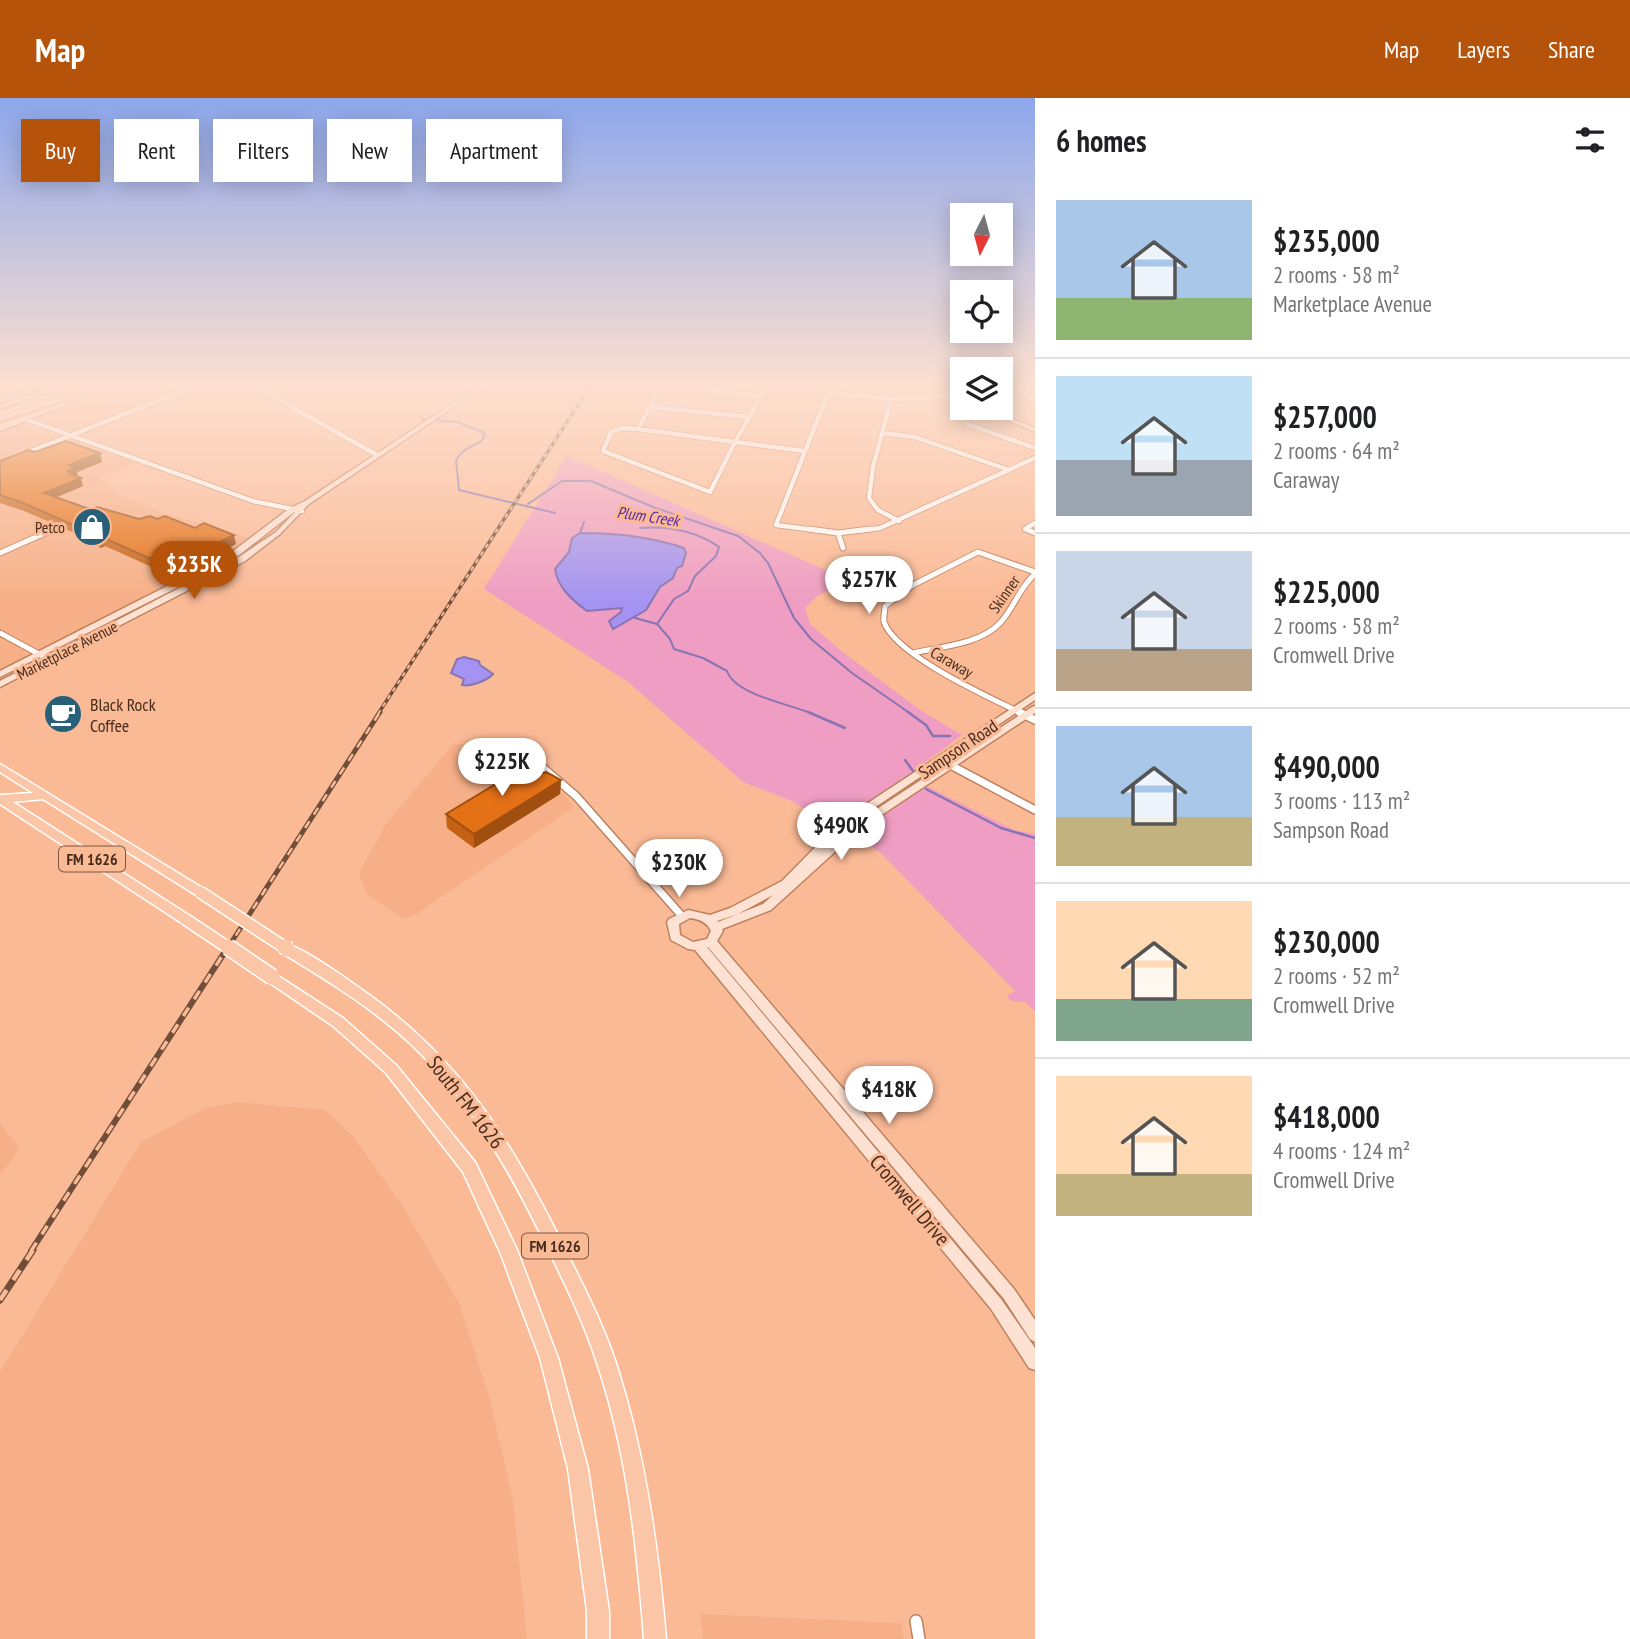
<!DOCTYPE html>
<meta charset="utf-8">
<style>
body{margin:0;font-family:"PT Sans Narrow",sans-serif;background:#f6f6f6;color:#202124;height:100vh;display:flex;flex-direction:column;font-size:26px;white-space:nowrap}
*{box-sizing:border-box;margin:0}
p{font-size:23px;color:#757577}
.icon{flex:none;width:38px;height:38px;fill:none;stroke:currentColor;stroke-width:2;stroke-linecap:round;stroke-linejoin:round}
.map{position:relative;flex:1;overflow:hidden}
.side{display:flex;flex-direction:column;background:#fff;width:595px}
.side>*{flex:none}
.top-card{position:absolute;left:21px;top:21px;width:665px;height:63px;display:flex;gap:14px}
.needle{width:46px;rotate:186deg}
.controls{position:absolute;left:950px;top:105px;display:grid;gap:14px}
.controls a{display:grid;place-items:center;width:63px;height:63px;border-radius:0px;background:#fff;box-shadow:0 4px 18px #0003;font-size:35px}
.price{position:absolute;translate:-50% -60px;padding:0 16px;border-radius:24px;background:#fff;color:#222;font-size:23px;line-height:46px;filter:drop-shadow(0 2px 4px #0008)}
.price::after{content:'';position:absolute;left:50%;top:42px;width:21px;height:16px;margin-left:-10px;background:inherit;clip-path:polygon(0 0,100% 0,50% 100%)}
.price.active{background:#b45309;color:#fff}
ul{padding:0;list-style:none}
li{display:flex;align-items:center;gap:21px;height:175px;padding:0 21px}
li+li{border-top:2px solid #e0e0e0}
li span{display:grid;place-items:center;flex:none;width:196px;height:140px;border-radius:0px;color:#555}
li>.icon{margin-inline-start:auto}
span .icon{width:84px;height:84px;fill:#fffc;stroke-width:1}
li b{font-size:30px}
h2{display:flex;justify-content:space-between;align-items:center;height:84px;padding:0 21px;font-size:30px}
.chip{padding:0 24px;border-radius:0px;background:#fff;box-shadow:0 4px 18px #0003;font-size:24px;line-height:63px}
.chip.active{background:#b45309;color:#fff}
header{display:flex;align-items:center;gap:42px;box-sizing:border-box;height:98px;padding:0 35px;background:#b45309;color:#fff}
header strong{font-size:33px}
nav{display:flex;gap:38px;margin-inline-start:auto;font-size:24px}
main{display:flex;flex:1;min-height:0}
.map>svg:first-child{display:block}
</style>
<header>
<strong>Map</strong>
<nav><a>Map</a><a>Layers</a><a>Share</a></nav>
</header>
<main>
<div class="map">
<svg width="1035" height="1541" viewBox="0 0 1035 1541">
<rect width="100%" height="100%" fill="#fbba96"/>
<path fill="#f6af87" d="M 109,294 L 144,304 L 73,333 L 37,322 Z
M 19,325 L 136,365 L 99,380 L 118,396 L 166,415 L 252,441 L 219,463 L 0,573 L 0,333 Z
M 454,645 L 501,652 L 560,692 L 574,709 L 417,816 L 404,821 L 367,797 L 359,775 L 386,726 Z
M 235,1004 L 325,1012 L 353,1038 L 404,1110 L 459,1205 L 490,1302 L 513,1402 L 527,1541 L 0,1541 L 0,1274 L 141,1044 L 206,1010 Z
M 0,1026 L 20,1050 L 0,1077 Z
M 700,1516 L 901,1525 L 904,1541 L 703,1541 Z"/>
<path fill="#ef9dc2" d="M 567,358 L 848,482 L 817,498 L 805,510 L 810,526 L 840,552 L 920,612 L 962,637 L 907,678 L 1014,732 L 1035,736 L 1035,913 L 1025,904 L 1011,903 L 1007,898 L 1015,893 L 881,755 L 833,724 L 823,723 L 794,704 L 743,684 L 628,584 L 484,491 Z"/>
<path fill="#a493f2" stroke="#8874b2" stroke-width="2" d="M 580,435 C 613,435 652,439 684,450 L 686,455 L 682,468 L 677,470 L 673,480 L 660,489 L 646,512 L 613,531 L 609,523 L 621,514 L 622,510 L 587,513 C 572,502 558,490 555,471 L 569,454 L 572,440 Z
M 464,559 L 479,563 L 480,567 L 493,576 C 488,582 471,589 462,587 L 464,581 L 451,575 L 457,561 Z"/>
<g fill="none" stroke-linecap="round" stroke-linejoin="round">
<path stroke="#8874b2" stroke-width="2" d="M 422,321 L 457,324 L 485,335 L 482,343 L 463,353 L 456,362 L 459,392 L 555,415
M 528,406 L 562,383 L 591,383 L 653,409 L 738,438 L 760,455 L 768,465 L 794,520 L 811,541 L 852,575 L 911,616
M 640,430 C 667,428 696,433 719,449 L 716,458 L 695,478 L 688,493 L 674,501 L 657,526 L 670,541 L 674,551 L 703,560 L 727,573 C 735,597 790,606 813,616
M 580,435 L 584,424
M 635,520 L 657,526"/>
<path stroke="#8874b2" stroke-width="2.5" d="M 808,614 L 845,630
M 908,614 L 926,627 L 933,638 L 950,638
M 905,662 L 913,673
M 926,691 L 1001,730 L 1035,740"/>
<defs>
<path id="street-far3" d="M 258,290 L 377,357
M 678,290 L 761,298
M 1012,290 L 1035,301
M 828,295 L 891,301 L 958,298
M 891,301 L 873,369 L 869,400 L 878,412 L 899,423
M 651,309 L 749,319
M 25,321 L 253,403 L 302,413
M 967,326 L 1035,350
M 622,330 L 638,331 L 735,344 L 710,394 L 603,353 L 611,334 Z
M 638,331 L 660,290
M 883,335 L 915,339 L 1009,372
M 735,344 L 804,353
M 735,344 L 766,290
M 26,355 L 191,290
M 822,433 L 776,427 L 830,290
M 855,433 L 880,430 L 1035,360
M 1030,433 L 1025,431 L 1035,425"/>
<path id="street-far2" d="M 809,431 L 838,435 L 870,431
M 1026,431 L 1035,435
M 838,435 L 843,450
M 0,455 L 52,432
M 0,535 L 48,561
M 913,555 C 940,549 981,546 1000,525 C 1014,510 1019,490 1035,476
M 1023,616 C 991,600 896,558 884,524 C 883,520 885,513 885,508 L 913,487 L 978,454 L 1035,474"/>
<path id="street-far1" d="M 1019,614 L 1035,622
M 530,650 L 541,668 L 576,698 L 681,817
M 941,662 L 1035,712"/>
<path id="street" d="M 916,1523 L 919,1541"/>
<path id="secondary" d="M 34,290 L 41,290 L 0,305 L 0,301 Z
M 102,290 L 109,290 L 0,333 L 0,329 Z
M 476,290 L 482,290 L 309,406 L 280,436 L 245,463 L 0,589 L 0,583 L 239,459 L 276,434 L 298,411 L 234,461 L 0,579 L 0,573 L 228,457 L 290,410 L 305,403 Z
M 940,290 L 947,290 L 962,298 L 962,302 Z
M 979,310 L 986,310 L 1035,330 L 1035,334 Z
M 1035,595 L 1035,602 L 850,726 L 830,747 L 851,728 L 1032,609 L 1035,608 L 1035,615 L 859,732 L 771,812 L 722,831 L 723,833 L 717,843 L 1014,1191 L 1035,1222 L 1035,1244 L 1030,1241 L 1004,1201 L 708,849 L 707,849 L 1001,1201 L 1035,1250 L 1035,1272 L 1029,1270 L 991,1211 L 695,852 L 688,851 L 671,842 L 667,824 L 669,821 L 688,812 L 710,817 L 730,810 L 782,783 L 842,722 ZM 773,797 L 763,806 L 718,824 L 717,823 L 738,816 ZM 690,820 C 699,821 707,824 711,833 L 707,841 L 693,844 L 680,837 L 679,826 Z"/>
<path id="primary" d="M 0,666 L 204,791 L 206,794 L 204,797 L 196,797 L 43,701 L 13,704 L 190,818 L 191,821 L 190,824 L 180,824 L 0,706 L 0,697 L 33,695 L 0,674 Z
M 287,846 C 309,853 348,882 368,896 C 463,964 513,1046 564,1149 C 586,1193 609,1237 622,1285 C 647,1368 659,1455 666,1541 L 644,1541 C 637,1449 627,1353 597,1265 C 582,1218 559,1174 537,1129 C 506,1066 469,1004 419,954 C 379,914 330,884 282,855 L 280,851 L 282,847 Z
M 272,874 L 343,920 L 396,967 L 475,1064 L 517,1152 L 558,1260 L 588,1371 L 609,1513 L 609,1541 L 587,1541 L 587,1513 L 568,1371 L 540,1260 L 500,1154 L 463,1074 L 386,975 L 333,928 L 267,883 L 265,879 L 267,875 Z"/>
<path id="highway" d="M 57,290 L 67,290 L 0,315 L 0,310 Z
M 99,290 L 109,290 L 0,327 L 0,322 Z"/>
</defs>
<use href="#street-far3" stroke="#be815e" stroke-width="6"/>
<use href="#street-far2" stroke="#be815e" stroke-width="7"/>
<use href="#street-far1" stroke="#be815e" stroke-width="10"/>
<use href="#street" stroke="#be815e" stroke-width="14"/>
<use href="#secondary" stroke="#be815e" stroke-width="3"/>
<use href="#primary" stroke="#fff" stroke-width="3"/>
<use href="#highway" stroke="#fff" stroke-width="3"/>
<use href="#street-far3" stroke="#fff" stroke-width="4.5"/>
<use href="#street-far2" stroke="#fff" stroke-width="5"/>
<use href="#street-far1" stroke="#fff" stroke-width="7"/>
<use href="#street" stroke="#fff" stroke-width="11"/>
<use href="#secondary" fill="#fde2d3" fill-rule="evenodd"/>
<use href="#primary" fill="#fac6a7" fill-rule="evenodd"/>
<use href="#highway" fill="#f7a06d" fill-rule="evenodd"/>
<defs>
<path id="rail-far3" d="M 378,616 L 589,290"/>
<path id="rail-far2" d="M 227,851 L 380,614"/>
<path id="rail-far1" d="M 31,1153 L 228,849"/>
<path id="rail" d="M 0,1202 L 33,1152"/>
</defs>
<use href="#rail-far3" stroke="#704e3a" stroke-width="3.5"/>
<use href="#rail-far2" stroke="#704e3a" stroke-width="5"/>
<use href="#rail-far1" stroke="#704e3a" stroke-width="6"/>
<use href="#rail" stroke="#704e3a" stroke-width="7"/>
<use href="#rail-far3" stroke="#fbba96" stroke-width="2" stroke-dasharray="4.5" stroke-linecap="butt"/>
<use href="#rail-far2" stroke="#fbba96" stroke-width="2.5" stroke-dasharray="8" stroke-linecap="butt"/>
<use href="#rail-far1" stroke="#fbba96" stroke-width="3.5" stroke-dasharray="10" stroke-linecap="butt"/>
<use href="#rail" stroke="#fbba96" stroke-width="4.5" stroke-dasharray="12" stroke-linecap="butt"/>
<defs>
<path id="primary-bridge-far1" d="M 200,794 L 287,851
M 185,821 L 230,851"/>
<path id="primary-bridge" d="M 228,849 L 272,879
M 285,849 L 287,851"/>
</defs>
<use href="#primary-bridge-far1" stroke="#fff" stroke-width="14" stroke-linecap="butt"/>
<use href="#primary-bridge" stroke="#fff" stroke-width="18" stroke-linecap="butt"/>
<use href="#primary-bridge-far1" stroke="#fac6a7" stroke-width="11"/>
<use href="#primary-bridge" stroke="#fac6a7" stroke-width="15"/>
</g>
<path fill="#c56114" d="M 35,354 L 102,364 L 77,374 L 77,378 L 83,388 L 57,399 L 92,412 L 139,421 L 157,421 L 236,446 L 172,478 L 105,448 L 101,450 L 85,442 L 84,439 L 24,413 L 0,405 L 0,363 Z
M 544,675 L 561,682 L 560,696 L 474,750 L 447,730 L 446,716 Z"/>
<path fill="#a04f10" d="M 100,355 L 102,364 L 77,374 L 78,378 L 75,380 L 81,380 L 83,388 L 47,403 L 44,395 L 68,373 L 69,367 Z
M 234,437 L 236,446 L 172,478 L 169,469 Z
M 102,439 L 105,448 L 101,450 L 98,440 Z
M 561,682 L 560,696 L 474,750 L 474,736 Z"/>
<path fill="#e57117" stroke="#a04f10" stroke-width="2" d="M 66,343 L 100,355 L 69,367 L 76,369 L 68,373 L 73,375 L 70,376 L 81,380 L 44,395 L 92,412 L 97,409 L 139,421 L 150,418 L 157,421 L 165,418 L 195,430 L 204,425 L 234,437 L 169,469 L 102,439 L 98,440 L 82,433 L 85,432 L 21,404 L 0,397 L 0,363 L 29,352 L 35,354 Z
M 529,666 L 544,675 L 546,674 L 561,682 L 474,736 L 446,716 Z"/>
<linearGradient id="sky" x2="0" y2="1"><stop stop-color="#8da7ec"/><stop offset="0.57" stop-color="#fde0d0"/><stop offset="1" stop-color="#fde0d0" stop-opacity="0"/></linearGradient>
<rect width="1035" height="505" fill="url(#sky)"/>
<defs>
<symbol id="shop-disc" viewBox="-11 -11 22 22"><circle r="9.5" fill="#28607a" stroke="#fbba96"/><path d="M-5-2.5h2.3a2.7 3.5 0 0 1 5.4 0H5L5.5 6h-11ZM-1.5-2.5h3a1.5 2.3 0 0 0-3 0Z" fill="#fff"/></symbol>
<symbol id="cafe-disc" viewBox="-11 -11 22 22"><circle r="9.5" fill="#28607a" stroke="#fbba96"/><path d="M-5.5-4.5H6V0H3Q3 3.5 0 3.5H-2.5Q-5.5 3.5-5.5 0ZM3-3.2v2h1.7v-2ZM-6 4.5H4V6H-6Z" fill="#fff"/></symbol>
</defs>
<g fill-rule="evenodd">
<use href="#shop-disc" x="70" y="407" width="44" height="44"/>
<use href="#cafe-disc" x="41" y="594" width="44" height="44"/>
</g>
<g text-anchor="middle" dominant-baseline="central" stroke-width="6" stroke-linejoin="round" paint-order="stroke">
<g font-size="16" font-style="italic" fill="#5425af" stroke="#fbba96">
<text transform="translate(648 418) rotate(8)">Plum Creek</text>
</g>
<g font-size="16" fill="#462d1e" stroke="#fbba96" text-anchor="end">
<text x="65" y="429">Petco</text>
</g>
<g font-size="16" fill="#462d1e" stroke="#fbba96">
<text transform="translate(1004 496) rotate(-55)">Skinner</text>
<text transform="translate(67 552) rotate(-27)">Marketplace Avenue</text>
<text transform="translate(952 564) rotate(30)">Caraway</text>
</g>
<g fill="#fbba96" stroke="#7c5742" stroke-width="2">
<rect x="59" y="748.5" width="66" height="25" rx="5"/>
<rect x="522" y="1135.5" width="66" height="25" rx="5"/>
</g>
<g font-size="16" font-weight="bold" fill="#462d1e">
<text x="92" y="761">FM 1626</text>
<text x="555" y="1148">FM 1626</text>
</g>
<g font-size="18" fill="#462d1e" stroke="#fbba96" text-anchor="start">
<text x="90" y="606">Black Rock<tspan x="90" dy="21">Coffee</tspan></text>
</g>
<g font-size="18" fill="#462d1e" stroke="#fbba96">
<text transform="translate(958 651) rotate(-34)">Sampson Road</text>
</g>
<g font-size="21" fill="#462d1e" stroke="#fbba96">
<text transform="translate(466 1004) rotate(52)">South FM 1626</text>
<text transform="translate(910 1102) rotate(50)">Cromwell Drive</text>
</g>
</g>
</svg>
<div class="controls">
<a><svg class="needle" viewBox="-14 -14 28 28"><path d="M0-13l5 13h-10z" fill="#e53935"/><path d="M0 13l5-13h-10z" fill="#757577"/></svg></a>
<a><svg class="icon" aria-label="locate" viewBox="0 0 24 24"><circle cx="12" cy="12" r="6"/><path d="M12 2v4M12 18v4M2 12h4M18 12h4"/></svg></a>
<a><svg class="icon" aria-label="layers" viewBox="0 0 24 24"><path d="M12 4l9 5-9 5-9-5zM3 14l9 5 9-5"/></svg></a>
</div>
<b class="price active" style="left:194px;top:503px">$235K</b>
<b class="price" style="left:869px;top:518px">$257K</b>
<b class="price" style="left:502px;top:700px">$225K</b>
<b class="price" style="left:841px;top:764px">$490K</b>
<b class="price" style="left:679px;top:801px">$230K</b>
<b class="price" style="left:889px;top:1028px">$418K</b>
<div class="top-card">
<a class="chip active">Buy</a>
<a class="chip">Rent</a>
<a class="chip">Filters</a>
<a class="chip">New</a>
<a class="chip">Apartment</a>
</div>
</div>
<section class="side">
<h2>6 homes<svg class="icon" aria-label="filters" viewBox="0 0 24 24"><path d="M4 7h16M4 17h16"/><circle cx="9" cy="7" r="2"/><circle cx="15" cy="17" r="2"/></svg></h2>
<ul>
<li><span style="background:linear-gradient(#a9c7e8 70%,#8fb573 0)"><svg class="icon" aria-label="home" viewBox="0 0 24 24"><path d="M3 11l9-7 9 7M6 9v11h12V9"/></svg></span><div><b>$235,000</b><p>2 rooms · 58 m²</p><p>Marketplace Avenue</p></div></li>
<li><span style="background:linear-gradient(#bfe0f5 60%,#9aa5b1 0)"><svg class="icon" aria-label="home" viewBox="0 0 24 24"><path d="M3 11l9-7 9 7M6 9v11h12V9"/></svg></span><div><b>$257,000</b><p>2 rooms · 64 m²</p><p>Caraway</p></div></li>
<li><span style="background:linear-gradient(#c9d6e8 70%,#b9a48a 0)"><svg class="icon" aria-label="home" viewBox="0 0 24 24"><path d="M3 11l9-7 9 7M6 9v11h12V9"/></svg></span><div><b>$225,000</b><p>2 rooms · 58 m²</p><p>Cromwell Drive</p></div></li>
<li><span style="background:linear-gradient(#a9c7e8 65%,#c2b280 0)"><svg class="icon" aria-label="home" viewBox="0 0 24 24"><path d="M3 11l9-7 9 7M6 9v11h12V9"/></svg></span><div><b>$490,000</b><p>3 rooms · 113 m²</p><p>Sampson Road</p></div></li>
<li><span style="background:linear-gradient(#ffd9b3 70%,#7fa58c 0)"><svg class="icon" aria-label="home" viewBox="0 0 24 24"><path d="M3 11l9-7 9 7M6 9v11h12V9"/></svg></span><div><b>$230,000</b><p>2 rooms · 52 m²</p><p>Cromwell Drive</p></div></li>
<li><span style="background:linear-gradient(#ffd9b3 70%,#c2b280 0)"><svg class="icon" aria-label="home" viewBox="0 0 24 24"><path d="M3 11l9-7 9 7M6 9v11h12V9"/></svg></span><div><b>$418,000</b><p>4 rooms · 124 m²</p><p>Cromwell Drive</p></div></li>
</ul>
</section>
</main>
